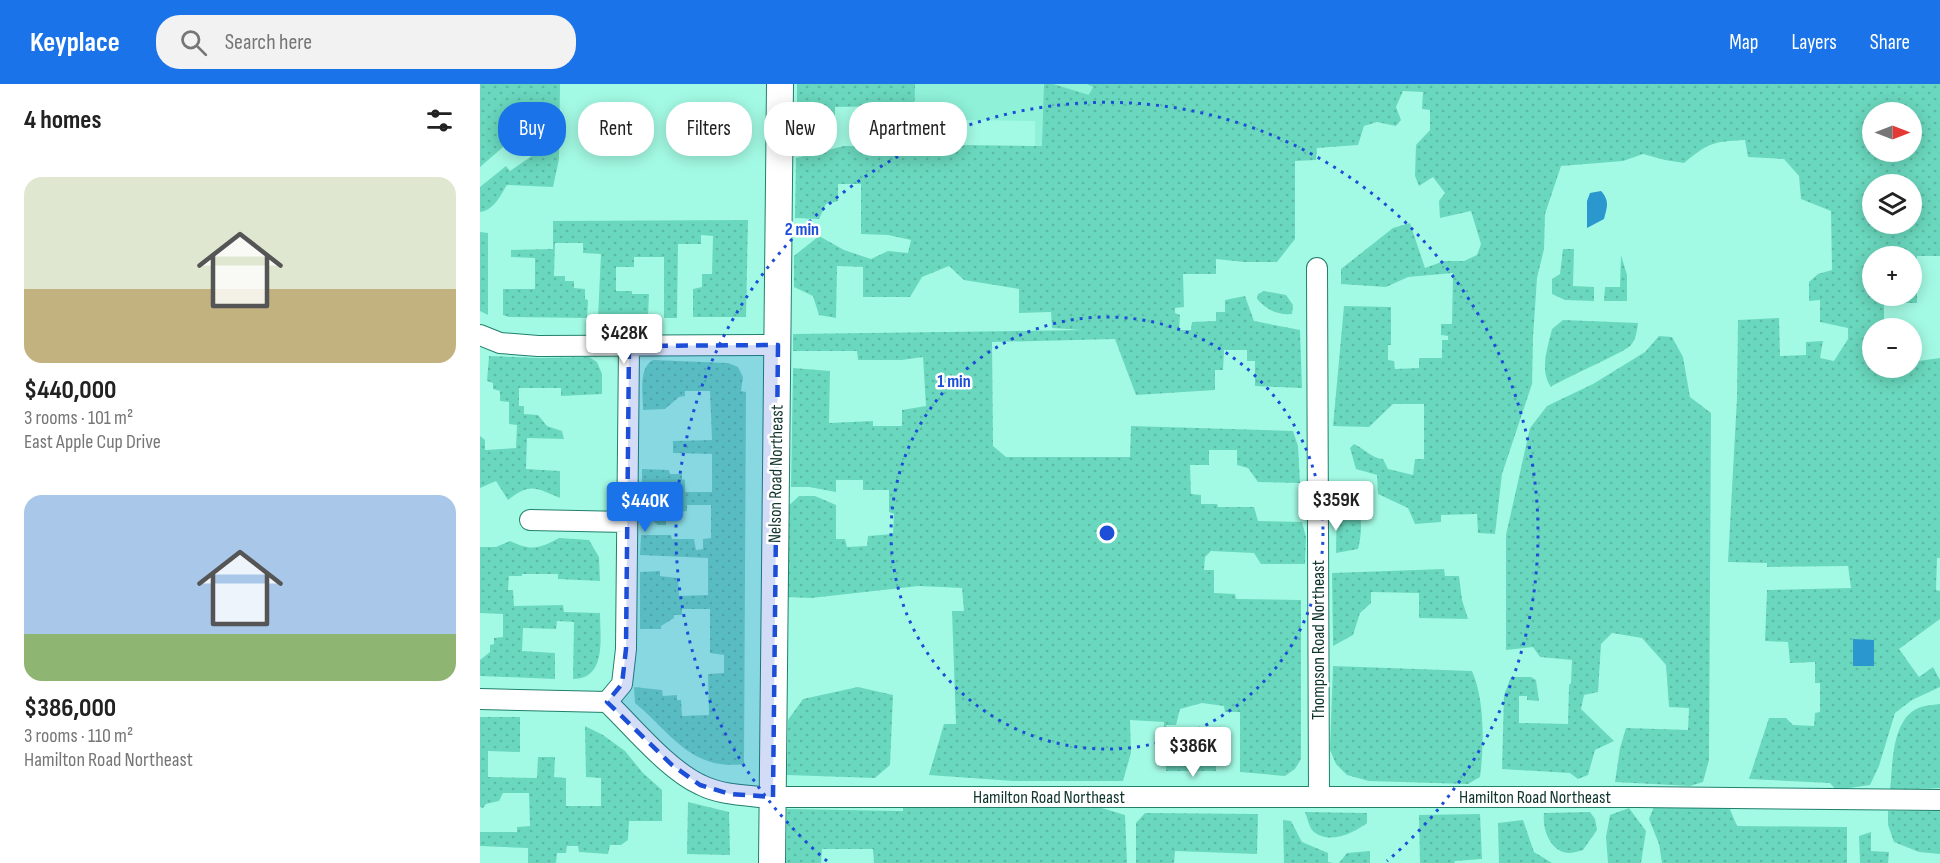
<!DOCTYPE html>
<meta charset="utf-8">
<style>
body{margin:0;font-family:"Sofia Sans Condensed",sans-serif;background:#f2f2f2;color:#222;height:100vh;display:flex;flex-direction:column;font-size:22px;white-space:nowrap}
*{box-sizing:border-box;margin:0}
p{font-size:20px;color:#767676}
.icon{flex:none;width:33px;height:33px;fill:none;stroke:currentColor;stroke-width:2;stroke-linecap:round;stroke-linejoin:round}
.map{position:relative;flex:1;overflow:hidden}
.side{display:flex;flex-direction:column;background:#fff;width:480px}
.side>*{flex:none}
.hud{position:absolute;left:18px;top:18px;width:570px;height:54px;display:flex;gap:12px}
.needle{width:39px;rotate:90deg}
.buttons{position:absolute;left:1382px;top:18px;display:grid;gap:12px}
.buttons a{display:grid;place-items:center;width:60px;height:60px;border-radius:50%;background:#fff;box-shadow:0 3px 15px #0003;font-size:30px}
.price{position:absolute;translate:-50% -51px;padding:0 14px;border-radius:6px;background:#fff;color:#222;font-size:20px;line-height:39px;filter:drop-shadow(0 2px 3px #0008)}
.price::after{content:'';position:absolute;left:50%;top:36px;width:18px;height:14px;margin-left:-9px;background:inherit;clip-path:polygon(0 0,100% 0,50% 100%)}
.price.active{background:#1a73e8;color:#fff}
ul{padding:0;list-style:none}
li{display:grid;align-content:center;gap:12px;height:318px;padding:0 24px}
li span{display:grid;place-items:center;height:186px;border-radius:18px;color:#555}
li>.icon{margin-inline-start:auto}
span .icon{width:108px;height:108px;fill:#fffc;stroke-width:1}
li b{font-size:26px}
h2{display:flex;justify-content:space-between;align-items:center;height:72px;padding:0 24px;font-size:26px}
.tag{padding:0 21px;border-radius:24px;background:#fff;box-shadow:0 3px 15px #0003;font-size:21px;line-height:54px}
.tag.active{background:#1a73e8;color:#fff}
header{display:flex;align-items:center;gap:36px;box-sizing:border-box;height:84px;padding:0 30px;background:#1a73e8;color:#fff}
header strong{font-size:28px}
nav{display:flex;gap:33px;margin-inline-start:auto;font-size:21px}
.search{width:420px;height:54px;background:#f2f2f2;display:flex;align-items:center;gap:15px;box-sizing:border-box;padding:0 21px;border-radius:24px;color:#767676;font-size:22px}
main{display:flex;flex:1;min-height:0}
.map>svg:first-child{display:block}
</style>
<header>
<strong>Keyplace</strong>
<div class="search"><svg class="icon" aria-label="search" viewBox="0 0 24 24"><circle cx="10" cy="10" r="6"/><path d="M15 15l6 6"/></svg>Search here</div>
<nav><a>Map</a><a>Layers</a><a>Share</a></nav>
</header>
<main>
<section class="side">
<h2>4 homes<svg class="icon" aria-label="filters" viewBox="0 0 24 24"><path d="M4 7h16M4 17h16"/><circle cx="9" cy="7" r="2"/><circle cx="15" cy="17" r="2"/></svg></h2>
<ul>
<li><span style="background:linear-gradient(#dfe7d0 60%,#c2b280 0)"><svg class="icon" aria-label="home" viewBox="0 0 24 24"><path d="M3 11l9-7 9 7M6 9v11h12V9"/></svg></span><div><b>$440,000</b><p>3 rooms · 101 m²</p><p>East Apple Cup Drive</p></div></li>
<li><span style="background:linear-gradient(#a9c7e8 75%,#8fb573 0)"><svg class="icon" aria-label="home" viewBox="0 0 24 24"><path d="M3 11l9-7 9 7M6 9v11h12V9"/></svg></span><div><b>$386,000</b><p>3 rooms · 110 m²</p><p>Hamilton Road Northeast</p></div></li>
</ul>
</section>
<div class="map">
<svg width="1460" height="779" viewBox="0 0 1460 779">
<defs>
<pattern id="grass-dots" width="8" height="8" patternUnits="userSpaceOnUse" patternTransform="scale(1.5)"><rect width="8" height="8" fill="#6ad8be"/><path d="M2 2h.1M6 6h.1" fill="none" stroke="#5bbaa4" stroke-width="1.8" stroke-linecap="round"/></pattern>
</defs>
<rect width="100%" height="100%" fill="#a3fae4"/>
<path fill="#8ff1d8" d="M 435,0 L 657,0 L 657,62 L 555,62 L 555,37 L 483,36 L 482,61 L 434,57 Z"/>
<path fill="url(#grass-dots)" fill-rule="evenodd" d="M 0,0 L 80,0 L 79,75 L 73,103 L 27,101 C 20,112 14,126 0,128 L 0,103 L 26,82 L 30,87 L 62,65 L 42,38 L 27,49 L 29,58 L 0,83 Z
M 317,0 L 435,0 L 434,57 L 482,61 L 555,62 L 562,62 L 564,0 L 573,0 L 609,11 L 613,3 L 607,0 L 1460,0 L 1460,172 L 1437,172 L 1437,219 L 1404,219 L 1404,244 L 1392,244 L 1392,284 L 1431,284 L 1431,278 L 1460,274 L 1460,474 L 1457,474 L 1456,506 L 1460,507 L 1460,535 L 1419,565 L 1439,593 L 1453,583 L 1460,596 L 1460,603 L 1432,616 L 1415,629 L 1399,682 L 1390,701 L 1356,706 L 1350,699 L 1269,695 L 1289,634 L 1306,634 L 1313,641 L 1334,642 L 1335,629 L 1340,628 L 1340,599 L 1335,599 L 1335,578 L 1310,579 L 1308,558 L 1285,557 L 1287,506 L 1371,504 L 1368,482 L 1287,483 L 1287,479 L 1248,478 L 1257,314 L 1258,236 L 1299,234 L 1300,272 L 1326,271 L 1326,258 L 1343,257 L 1340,274 L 1354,277 L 1368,255 L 1368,244 L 1340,238 L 1340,216 L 1329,217 L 1329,198 L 1338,190 L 1352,186 L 1351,127 L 1321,115 L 1319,92 L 1304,75 L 1268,73 L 1265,56 C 1232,58 1230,58 1204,79 L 1185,76 L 1163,70 L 1143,77 L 1081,82 L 1065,130 L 1064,165 L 1057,194 L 1053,253 L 1052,300 L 1022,390 L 1015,450 L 998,449 L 997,430 L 961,431 L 961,438 L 935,440 L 928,424 L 898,410 L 897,391 L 876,385 L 870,364 L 874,360 C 883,364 893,375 903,375 L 908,385 L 933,391 L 935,375 L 944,375 L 944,320 L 913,320 L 889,343 L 853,342 L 864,222 L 911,223 L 911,261 L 908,261 L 908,276 L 914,277 L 915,285 L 939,284 L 939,274 L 962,274 L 962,256 L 968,256 L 968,252 L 961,251 L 961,240 L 972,240 L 973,189 L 928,193 L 906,203 L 861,200 L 861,185 L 913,144 L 930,139 L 945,184 L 964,177 L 984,177 L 997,171 L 1001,160 L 991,127 L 960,134 L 959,117 L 965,109 L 953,93 L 939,102 L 935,92 L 936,61 L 950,46 L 950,26 L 942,25 L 943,8 L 923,7 L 916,23 L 921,36 L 916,42 L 897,38 L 884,42 L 878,61 L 837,64 L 836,76 L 815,77 L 815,155 L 797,178 L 764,178 L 736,175 L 736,190 L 703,190 L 704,223 L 695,224 L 695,229 L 700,231 L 699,246 L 711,246 L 712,238 L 736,237 L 736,228 L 745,228 L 745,216 L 765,212 L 774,237 L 820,246 L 822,304 L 775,302 L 775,277 L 767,277 L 767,266 L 744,266 L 743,286 L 735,286 L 735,306 L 656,311 L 635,255 L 512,258 L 513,362 L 526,373 L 650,373 L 651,342 L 813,347 L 818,362 L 820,399 L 778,398 L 768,384 L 757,381 L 757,366 L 729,366 L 729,381 L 710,381 L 711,410 L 721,411 L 721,420 L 737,420 L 738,423 L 774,423 L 778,437 L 822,438 L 826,453 L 825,480 L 781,480 L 774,469 L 731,467 L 725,473 L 724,486 L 734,486 L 734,509 L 755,510 L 756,515 L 821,516 L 821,675 L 815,685 L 805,692 L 760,688 L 760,628 L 745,628 L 744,622 L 722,619 L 700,625 L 696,641 L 686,641 L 686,661 L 710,661 L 713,671 L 736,670 L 736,687 L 686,687 L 684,638 L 650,636 L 651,669 L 643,697 L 533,697 L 449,691 L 464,640 L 476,640 L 472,527 L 484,527 L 482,504 L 439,502 L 331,514 L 306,513 L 305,425 L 319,412 L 335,412 L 356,421 L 356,455 L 365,455 L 367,463 L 387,462 L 388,452 L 413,450 L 414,430 L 409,428 L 409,406 L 383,406 L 383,396 L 356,396 L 356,408 L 329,403 L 311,403 L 313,284 L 350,287 L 349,339 L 393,337 L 393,342 L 422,342 L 422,326 L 446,322 L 443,273 L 422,276 L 378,276 L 377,267 L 313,267 L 313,250 L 602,246 L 572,244 L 571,228 L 539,229 L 539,205 L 484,196 L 469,182 L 442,193 L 430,213 L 383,213 L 383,183 L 357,182 L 356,234 L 339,231 L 333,212 L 314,203 L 314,172 L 339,152 L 364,166 L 391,175 L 408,167 L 428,169 L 431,156 L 408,151 L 381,150 L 381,100 L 358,100 L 358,117 L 346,120 L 339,135 L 315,134 L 316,74 L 364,62 L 381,62 L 382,50 L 411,50 L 411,22 L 355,23 L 355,51 L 317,48 ZM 1392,28 L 1431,28 L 1431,68 L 1392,68 ZM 1392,100 L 1431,100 L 1431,140 L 1392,140 ZM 1392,172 L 1431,172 L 1431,212 L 1392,212 Z
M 268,136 L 266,233 L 213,233 L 213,205 L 222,203 L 222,190 L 232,190 L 233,152 L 221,151 L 221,160 L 198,160 L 197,234 L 184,234 L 184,173 L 154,173 L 154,183 L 136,183 L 136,207 L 152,207 L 152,210 L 169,210 L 168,232 L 118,233 L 121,170 L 103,169 L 103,159 L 75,159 L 74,192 L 85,192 L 85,197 L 94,197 L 94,204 L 105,205 L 105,215 L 108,216 L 107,234 L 29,233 L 23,231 L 23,205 L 55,205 L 55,174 L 31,173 L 31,166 L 73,165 L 73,137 Z
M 0,148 L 8,149 L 8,231 L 0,227 Z
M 1083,165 L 1094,165 L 1093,202 L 1114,203 L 1114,217 L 1085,216 L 1072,210 L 1072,195 L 1080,190 Z
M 1141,171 L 1147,191 L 1147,217 L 1124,217 L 1125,203 L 1140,203 Z
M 784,207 L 806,211 L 813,221 L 812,230 C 797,231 787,226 777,215 L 778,210 Z
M 1083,236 L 1158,239 C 1157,247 1156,255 1151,261 C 1146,268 1084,294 1071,303 C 1059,287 1068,262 1072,245 Z
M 1179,252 L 1192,253 L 1203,273 L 1210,313 L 1231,329 L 1229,676 L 1223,698 L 1210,702 L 1135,698 L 1140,664 L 1146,644 L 1208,646 L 1209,624 L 1189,623 L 1186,581 L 1162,554 L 1132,549 L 1121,560 L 1118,608 L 1104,611 L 1101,625 L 1134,657 L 1115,666 L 1108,691 L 1098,695 L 1090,689 L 1022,685 L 1024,611 L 1031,593 L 1051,593 L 1056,596 L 1059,617 L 1047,616 L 1047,612 L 1039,612 L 1039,639 L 1088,640 L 1089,601 L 1091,599 L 1092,576 L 1060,573 L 1053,563 L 1026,566 L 1026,451 L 1050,344 L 1067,322 L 1113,300 L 1165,268 Z
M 9,272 L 59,274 L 109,273 L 117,278 L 122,290 L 122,310 L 81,312 L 81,304 L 39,304 L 39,322 L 44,322 L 44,330 L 58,331 L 67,342 L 82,347 L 84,355 L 47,354 L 46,385 L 80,387 L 80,414 C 56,404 50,398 28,416 L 16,397 L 0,404 L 0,352 L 5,356 L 5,366 L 36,364 L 37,341 L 29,340 L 29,318 L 20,317 L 20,307 L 13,305 L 13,299 L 7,297 Z
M 173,276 L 248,279 L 258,283 L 263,293 L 261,307 L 266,308 L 264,680 C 211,687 191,649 155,619 L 154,603 L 182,606 L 183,612 L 197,611 L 197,616 L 201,616 L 202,632 L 229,631 L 228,590 L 244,589 L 244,571 L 230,569 L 230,525 L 202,525 L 202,531 L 194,531 L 194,534 L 181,542 L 181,545 L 160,545 L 160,488 L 180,487 L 180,492 L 198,494 L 199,512 L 228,511 L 228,474 L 160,471 L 161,451 L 191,451 L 192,455 L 214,455 L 216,466 L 223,465 L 223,455 L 231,454 L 231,421 L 207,421 L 207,427 L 186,430 L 186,441 L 178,441 L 169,433 L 162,433 L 162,385 L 189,386 L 190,390 L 202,390 L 202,395 L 205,396 L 205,408 L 232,408 L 232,370 L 193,369 L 193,357 L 232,356 L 230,307 L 205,307 L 205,312 L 199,313 L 185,325 L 163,326 C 163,310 158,284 173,276 Z
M 857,410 C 862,411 868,411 871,414 C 884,424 882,451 878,465 L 856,469 Z
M 79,454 L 109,456 L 119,473 L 120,497 L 78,495 L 78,490 L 42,490 L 42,492 L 29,492 L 28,506 L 33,506 L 34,522 L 83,521 L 84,528 L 120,529 C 120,554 127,595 93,595 L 94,538 L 77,537 L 76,545 L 43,544 L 42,567 L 75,569 L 75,595 L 0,592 L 0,576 L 10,568 L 10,561 L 14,560 L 14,554 L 23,553 L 23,530 L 0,529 L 0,463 L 16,463 L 30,457 C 51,467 59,465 79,454 Z
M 964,485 L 965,492 L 979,492 L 982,516 L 988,535 L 939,534 L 939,509 L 891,508 L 891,519 L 880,529 L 873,551 L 853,562 L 852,489 Z
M 853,582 L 992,587 C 1005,616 1004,662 1000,693 L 988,700 L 889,697 L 867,691 L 856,680 L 850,666 Z
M 378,603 L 413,611 L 410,681 L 395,694 L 307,691 L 308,636 L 323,615 Z
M 1460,620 L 1460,704 L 1410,706 C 1413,680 1411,633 1441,623 C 1447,621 1454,621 1460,620 Z
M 0,633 L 40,633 L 40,668 L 8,667 L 8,693 L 57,694 L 58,673 L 75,673 L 74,693 L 86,694 L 86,722 L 121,722 L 121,694 L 106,693 L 105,642 L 123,651 L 145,667 L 163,689 L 182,706 L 182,737 L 149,737 L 148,756 L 141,761 L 130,761 L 128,770 L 99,768 L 98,762 L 87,762 L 86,769 L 77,769 L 76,779 L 48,779 L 48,764 L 0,762 L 0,748 L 37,748 L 37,743 L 50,742 L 49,709 L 23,709 L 19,717 L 6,720 L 3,724 L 0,723 Z
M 208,718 L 249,728 L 250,771 L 207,770 Z
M 1175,720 L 1249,723 L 1257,742 L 1367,743 L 1367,779 L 1182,779 L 1179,760 L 1169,735 Z
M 423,721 L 612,721 L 645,731 L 647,779 L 394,779 L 393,765 L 342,765 L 341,779 L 306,779 L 307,725 L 423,727 Z
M 1149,724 L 1166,747 L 1161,779 L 1128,779 L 1126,753 L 1130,731 Z
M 1408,727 L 1460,727 L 1460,770 L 1439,768 L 1414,758 L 1408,741 Z
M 825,728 L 887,729 L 887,739 C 874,749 847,762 832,746 C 829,742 827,733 825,728 Z
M 1110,728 L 1115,735 L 1117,746 L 1103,766 C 1099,767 1093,769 1088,769 C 1070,767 1062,745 1064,729 Z
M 665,729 L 778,730 L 777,770 L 695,767 L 694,779 L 656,779 L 656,739 Z
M 1000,730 L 1002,775 L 975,777 L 974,779 L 940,779 L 939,731 Z
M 803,736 L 811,737 L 822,758 L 848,769 L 848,778 L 853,779 L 804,779 Z
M 1043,736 L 1054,768 L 1072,779 L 1019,779 L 1018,739 Z
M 1391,748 L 1391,767 L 1409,768 L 1408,779 L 1380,779 L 1379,752 Z
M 890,767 L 890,779 L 859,779 L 867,769 Z"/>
<path fill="#2a97ce" d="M 1121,107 C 1130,117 1127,123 1124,135 L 1107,144 L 1107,117 L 1110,109 Z
M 1373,555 L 1394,556 L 1394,582 L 1373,582 Z"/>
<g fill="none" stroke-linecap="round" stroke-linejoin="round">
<defs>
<path id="minor" d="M 837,184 L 839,713
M 0,251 L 20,259 L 58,262 L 298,261
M 50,436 L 146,438
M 0,615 L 127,618 C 153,643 188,686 221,701 C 239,710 260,711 280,713 L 1158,713 L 1460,716
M 127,618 L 142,600 L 146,565 L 149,262"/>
<path id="tertiary" d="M 292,779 L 300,0"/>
</defs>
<use href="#minor" stroke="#217f6c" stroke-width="22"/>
<use href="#tertiary" stroke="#217f6c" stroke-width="28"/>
<use href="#minor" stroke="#fff" stroke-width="20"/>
<use href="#tertiary" stroke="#fff" stroke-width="26"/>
</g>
<path fill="#1d4ed8" fill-opacity="0.2" stroke="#1d4ed8" stroke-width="4.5" stroke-dasharray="12 8" stroke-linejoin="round" d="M 298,261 L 293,713 L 250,710 L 220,701 L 192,681 L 127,618 L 142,600 L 146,565 L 149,262 Z"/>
<g fill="none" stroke="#1d4ed8" stroke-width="3" stroke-dasharray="3 6">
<circle cx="627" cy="449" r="216"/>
<path d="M347 777A431 431 0 1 1 907 777"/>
</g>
<g text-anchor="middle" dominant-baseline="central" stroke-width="5" stroke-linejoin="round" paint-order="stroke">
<g font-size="18" fill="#10352d" stroke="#fff">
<text transform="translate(296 390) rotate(-89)">Nelson Road Northeast</text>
<text transform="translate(838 556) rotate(-90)">Thompson Road Northeast</text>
<text x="569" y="713">Hamilton Road Northeast</text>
<text x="1055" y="713">Hamilton Road Northeast</text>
</g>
</g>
<circle cx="627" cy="449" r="9" fill="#1d4ed8" stroke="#fff" stroke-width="3"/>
<g font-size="18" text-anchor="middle" font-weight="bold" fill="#1d4ed8" stroke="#fff" stroke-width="5" stroke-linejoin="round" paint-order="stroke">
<text x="322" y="151">2 min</text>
<text x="474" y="303">1 min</text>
</g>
</svg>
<div class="buttons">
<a><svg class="needle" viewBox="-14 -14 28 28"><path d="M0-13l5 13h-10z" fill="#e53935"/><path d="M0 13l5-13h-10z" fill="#767676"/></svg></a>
<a><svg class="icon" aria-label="layers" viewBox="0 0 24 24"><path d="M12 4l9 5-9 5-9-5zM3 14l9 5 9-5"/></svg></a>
<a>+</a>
<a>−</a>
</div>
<b class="price" style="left:144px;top:281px">$428K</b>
<b class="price" style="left:856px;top:448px">$359K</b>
<b class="price active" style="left:165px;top:449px">$440K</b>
<b class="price" style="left:713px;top:694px">$386K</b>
<div class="hud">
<a class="tag active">Buy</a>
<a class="tag">Rent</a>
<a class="tag">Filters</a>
<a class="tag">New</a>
<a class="tag">Apartment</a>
</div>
</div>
</main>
